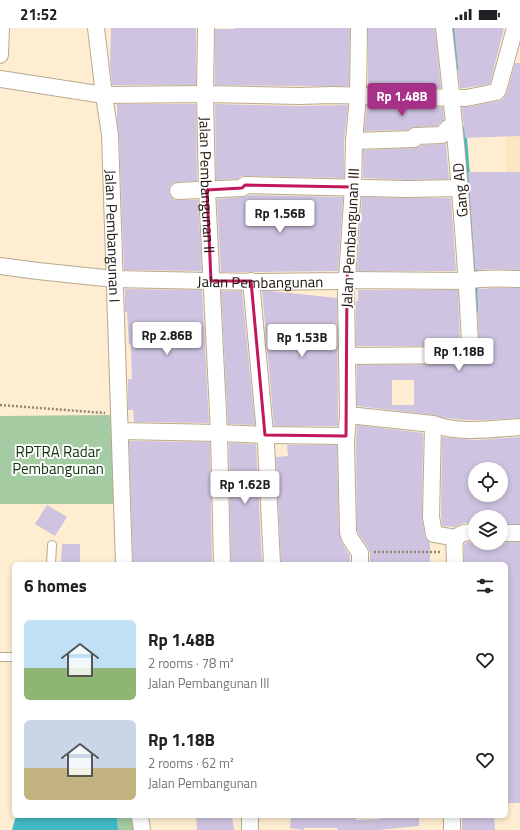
<!DOCTYPE html>
<meta charset="utf-8">
<style>
body{margin:0;font-family:"Titillium Web",sans-serif;background:#f6f6f6;color:#202124;height:100vh;display:flex;flex-direction:column;font-size:15px;white-space:nowrap}
*{box-sizing:border-box;margin:0}
p{font-size:13px;color:#757577}
.icon{flex:none;width:22px;height:22px;fill:none;stroke:currentColor;stroke-width:2;stroke-linecap:round;stroke-linejoin:round}
.map{position:relative;flex:1;overflow:hidden}
.details{position:absolute;left:12px;top:534px;width:496px;height:256px;display:flex;flex-direction:column;background:#fff;border-radius:6px;box-shadow:0 2px 6px #0003}
.details>*{flex:none}
.fabs{position:absolute;left:468px;top:434px;display:grid;gap:8px}
.fabs a{display:grid;place-items:center;width:40px;height:40px;border-radius:50%;background:#fff;box-shadow:0 2px 6px #0003;font-size:20px}
.price{position:absolute;translate:-50% -34px;padding:0 9px;border-radius:4px;background:#fff;color:#222;font-size:13px;line-height:26px;filter:drop-shadow(0 1px 2px #0008)}
.price::after{content:'';position:absolute;left:50%;top:24px;width:12px;height:9px;margin-left:-6px;background:inherit;clip-path:polygon(0 0,100% 0,50% 100%)}
.price.active{background:#a83188;color:#fff}
ul{padding:0;list-style:none}
li{display:flex;align-items:center;gap:12px;height:100px;padding:0 12px}
li span{display:grid;place-items:center;flex:none;width:112px;height:80px;border-radius:6px;color:#555}
li>.icon{margin-inline-start:auto}
span .icon{width:48px;height:48px;fill:#fffc;stroke-width:1}
li b{font-size:17px}
h2{display:flex;justify-content:space-between;align-items:center;height:48px;padding:0 12px;font-size:17px}
.status{display:flex;justify-content:space-between;align-items:center;height:28px;padding:0 20px;background:#fff;direction:ltr}
.status svg{height:11px;fill:currentColor}
.map>svg:first-child{display:block}
</style>
<div class="status"><b>21:52</b><svg viewBox="0 0 49 12"><path d="M0 12V9h3v3zM5 12V6h3v6zM10 12V3h3v9zM15 12V0h3v12zM26 1h20v11H26zM47 4h2v5h-2z"/></svg></div>
<div class="map">
<svg width="520" height="802" viewBox="0 0 520 802">
<rect width="100%" height="100%" fill="#feedd0"/>
<path fill="#fbe6c1" d="M 520,65 L 520,183 L 505,184 L 507,74 Z"/>
<path fill="#a5cba2" d="M 115,387 L 116,476 L 0,476 L 0,388 Z
M 117,788 L 139,788 L 140,802 L 118,802 Z"/>
<path fill="#40bac5" d="M 18,788 L 117,788 L 118,802 L 12,802 L 15,791 Z"/>
<g fill="none" stroke-linecap="round" stroke-linejoin="round">
<path stroke="#40bac5" stroke-width="4.5" d="M 453,0 L 458,40
M 464,101 L 476,250 L 476,283"/>
</g>
<path fill="#cec3e0" fill-rule="evenodd" d="M 111,0 L 196,0 L 196,57 L 112,57 L 110,35 Z
M 235,0 L 350,0 L 349,58 L 300,58 L 215,57 L 215,1 L 235,1 Z
M 368,0 L 435,0 L 441,60 L 368,58 Z
M 454,0 L 504,0 L 490,56 L 465,60 L 460,60 Z
M 515,35 L 520,35 L 520,108 L 465,110 L 462,79 L 468,79 L 498,73 L 503,71 L 507,65 Z
M 116,76 L 196,76 L 197,153 L 178,154 L 173,155 L 170,158 L 169,163 L 170,168 L 174,172 L 198,172 L 202,243 L 124,242 L 119,107 L 117,92 L 117,77 Z
M 215,76 L 300,78 L 348,77 L 344,113 L 344,150 L 245,148 L 241,148 L 238,151 L 216,152 Z
M 367,77 L 443,79 L 444,92 L 441,94 L 437,98 L 415,99 L 410,100 L 408,102 L 364,103 Z
M 446,115 L 449,151 L 407,152 L 363,150 L 363,122 L 414,120 L 419,119 L 421,117 L 442,116 Z
M 468,144 L 520,144 L 520,242 L 493,241 L 475,242 Z
M 249,167 L 343,169 L 338,243 L 258,244 L 221,244 L 217,171 L 242,169 Z
M 362,169 L 407,170 L 451,170 L 456,243 L 357,243 Z
M 494,260 L 520,260 L 520,390 L 487,392 L 465,392 L 445,390 L 434,387 L 357,378 L 357,337 L 464,336 L 471,334 L 476,329 L 478,324 L 479,316 L 477,261 ZM 392,352 L 414,352 L 414,377 L 392,377 Z
M 125,261 L 202,262 L 209,395 L 134,394 L 133,382 L 128,382 L 128,351 L 132,351 L 131,316 L 129,316 L 127,284 L 125,284 Z
M 358,262 L 458,262 L 460,318 L 356,318 L 356,273 L 358,273 Z
M 221,263 L 242,263 L 255,397 L 228,396 Z
M 262,263 L 271,263 L 337,270 L 338,387 L 338,398 L 274,398 Z
M 357,397 L 423,405 L 422,489 L 425,508 L 427,512 L 430,514 L 430,536 L 370,536 L 370,525 L 368,520 L 359,506 L 357,502 L 356,414 Z
M 442,409 L 453,410 L 476,412 L 520,409 L 520,496 L 501,496 L 501,489 L 475,489 L 475,495 L 464,495 L 454,499 L 442,498 L 441,488 ZM 475,441 L 501,441 L 501,467 L 475,467 Z
M 129,413 L 210,414 L 212,536 L 133,536 Z
M 229,415 L 256,416 L 262,536 L 231,536 Z
M 287,417 L 337,417 L 339,504 L 342,515 L 350,528 L 350,534 L 341,534 L 341,536 L 297,536 L 297,534 L 281,534 L 276,429 L 288,428 Z
M 47,477 L 67,489 L 55,508 L 35,496 Z
M 468,514 L 475,514 L 475,515 L 520,514 L 520,775 L 506,775 L 506,536 L 464,536 L 464,516 Z
M 62,516 L 80,516 L 80,536 L 61,536 Z
M 196,788 L 232,788 L 234,802 L 197,802 Z
M 291,788 L 356,788 L 356,792 L 381,791 L 381,788 L 419,788 L 419,798 L 378,802 L 338,802 L 337,800 L 304,800 L 304,802 L 290,800 Z
M 472,788 L 494,788 L 495,802 L 462,802 L 462,790 L 472,790 Z"/>
<g fill="none" stroke-linecap="round" stroke-linejoin="round">
<defs>
<path id="service" d="M 51,536 L 52,517
M 0,629 L 14,629"/>
<g id="minor">
<path id="s1" d="M 96,0 L 104,67 L 110,107 L 124,536"/>
<path id="s2" d="M 206,0 L 205,66 L 207,162 L 219,405 L 222,536"/>
<path d="M 359,0 L 358,68 L 354,113 L 353,159 L 346,265 L 348,387 L 346,414 L 348,504 L 350,510 L 360,525 L 360,536"/>
<path d="M 0,27 L 1,0"/>
<path d="M 0,51 L 104,67 L 205,66 L 300,68 L 331,67 L 466,70 L 496,64 L 498,62 L 515,0"/>
<path d="M 354,113 L 414,111 L 415,108 L 442,107 L 448,100 L 454,99"/>
<path d="M 178,163 L 242,160 L 245,157 L 407,161 L 460,160"/>
<path id="s3" d="M 0,238 L 38,243 L 114,251 L 258,254 L 338,253 L 347,252 L 467,253 C 484,249 503,251 520,251"/>
<path d="M 251,253 L 266,416 L 272,536"/>
<path d="M 347,328 L 464,327 L 469,322 L 470,315 C 465,210 456,105 444,0"/>
<path d="M 348,387 L 433,396 C 459,406 492,401 520,399"/>
<path d="M 433,396 L 431,489 L 434,506 L 456,510"/>
<path d="M 120,403 L 219,405 L 265,407 L 346,408"/>
<path d="M 501,505 L 520,505"/>
<path d="M 455,536 C 455,516 449,504 475,504"/>
<path d="M 140,788 L 142,802"/>
<path d="M 250,788 L 250,802"/>
<path d="M 452,802 L 452,788"/>
</g>
</defs>
<use href="#service" stroke="#b9a98e" stroke-width="10"/>
<use href="#minor" stroke="#b9a98e" stroke-width="18"/>
<path stroke="#928672" stroke-width="2.5" stroke-dasharray="2 2" stroke-linecap="butt" d="M 0,377 L 105,385
M 374,524 L 441,524"/>
<use href="#service" stroke="#fff" stroke-width="8"/>
<use href="#minor" stroke="#fff" stroke-width="16"/>
</g>
<path fill="none" stroke="#c2185b" stroke-width="3" stroke-linejoin="round" d="M 245,157 L 353,159 L 347,252 L 346,408 L 265,407 L 251,253 L 211,253 L 207,162 L 242,160 Z"/>
<g text-anchor="middle" dominant-baseline="central" stroke-width="4" stroke-linejoin="round" paint-order="stroke">
<g font-size="15" fill="#1b150b" stroke="#fdfdfd">
<text stroke="none"><textPath href="#s2" startOffset="157">Jalan Pembangunan II</textPath></text>
<text transform="translate(460 162) rotate(-95)">Gang AD</text>
<text stroke="none"><textPath href="#s1" startOffset="209">Jalan Pembangunan I</textPath></text>
<text transform="translate(350 210) rotate(-87)">Jalan Pembangunan III</text>
<text stroke="none"><textPath href="#s3" startOffset="261">Jalan Pembangunan</textPath></text>
</g>
<g font-size="15" fill="#0e360c" stroke="#fdfdfd">
<text x="58" y="423">RPTRA Radar<tspan x="58" dy="17">Pembangunan</tspan></text>
</g>
</g>
</svg>
<div class="fabs">
<a><svg class="icon" aria-label="locate" viewBox="0 0 24 24"><circle cx="12" cy="12" r="6"/><path d="M12 2v4M12 18v4M2 12h4M18 12h4"/></svg></a>
<a><svg class="icon" aria-label="layers" viewBox="0 0 24 24"><path d="M12 4l9 5-9 5-9-5zM3 14l9 5 9-5"/></svg></a>
</div>
<b class="price active" style="left:402px;top:89px">Rp 1.48B</b>
<b class="price" style="left:280px;top:206px">Rp 1.56B</b>
<b class="price" style="left:167px;top:328px">Rp 2.86B</b>
<b class="price" style="left:302px;top:330px">Rp 1.53B</b>
<b class="price" style="left:459px;top:344px">Rp 1.18B</b>
<b class="price" style="left:245px;top:477px">Rp 1.62B</b>
<section class="details">
<h2>6 homes<svg class="icon" aria-label="filters" viewBox="0 0 24 24"><path d="M4 7h16M4 17h16"/><circle cx="9" cy="7" r="2"/><circle cx="15" cy="17" r="2"/></svg></h2>
<ul>
<li><span style="background:linear-gradient(#bfe0f5 60%,#8fb573 0)"><svg class="icon" aria-label="home" viewBox="0 0 24 24"><path d="M3 11l9-7 9 7M6 9v11h12V9"/></svg></span><div><b>Rp 1.48B</b><p>2 rooms · 78 m²</p><p>Jalan Pembangunan III</p></div><svg class="icon" aria-label="heart" viewBox="0 0 24 24"><path d="M12 20l-8-8c-3-5 5-10 8-4 3-6 11-1 8 4z"/></svg></li>
<li><span style="background:linear-gradient(#c9d6e8 60%,#c2b280 0)"><svg class="icon" aria-label="home" viewBox="0 0 24 24"><path d="M3 11l9-7 9 7M6 9v11h12V9"/></svg></span><div><b>Rp 1.18B</b><p>2 rooms · 62 m²</p><p>Jalan Pembangunan</p></div><svg class="icon" aria-label="heart" viewBox="0 0 24 24"><path d="M12 20l-8-8c-3-5 5-10 8-4 3-6 11-1 8 4z"/></svg></li>
</ul>
</section>
</div>
